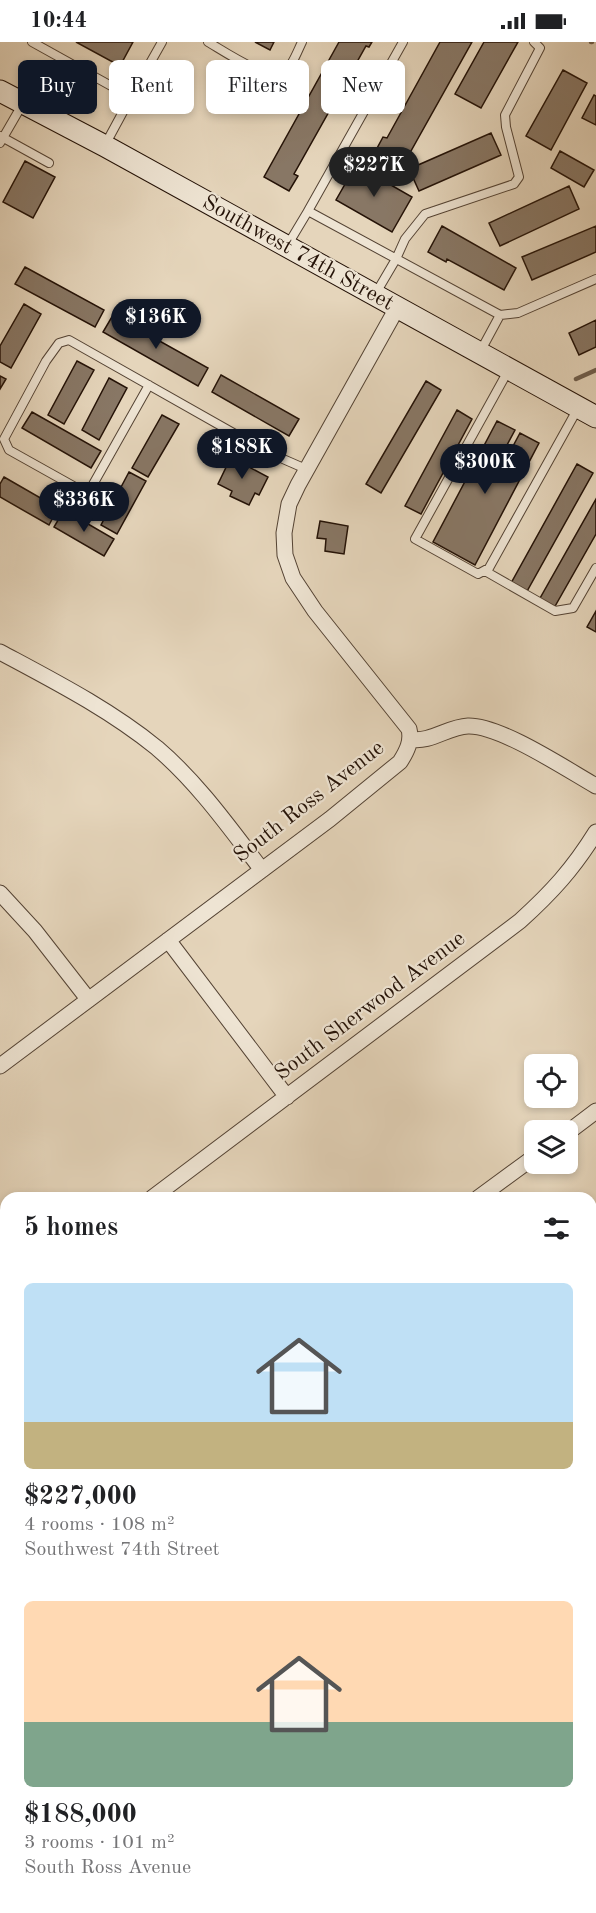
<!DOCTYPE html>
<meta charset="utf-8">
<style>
body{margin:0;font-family:"Old Standard TT",serif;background:#f2f2f2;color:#202124;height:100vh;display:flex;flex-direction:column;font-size:22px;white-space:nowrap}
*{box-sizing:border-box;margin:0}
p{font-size:20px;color:#757577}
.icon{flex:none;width:33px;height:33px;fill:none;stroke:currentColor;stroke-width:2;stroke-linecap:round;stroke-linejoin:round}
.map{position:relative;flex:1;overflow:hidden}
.side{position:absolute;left:0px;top:1150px;width:597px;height:722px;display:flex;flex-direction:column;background:#fff;border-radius:18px 18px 0 0;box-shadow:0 3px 9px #0003}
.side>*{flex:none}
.top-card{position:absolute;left:18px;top:18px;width:561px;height:54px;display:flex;gap:12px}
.controls{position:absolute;left:524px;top:1012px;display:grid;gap:12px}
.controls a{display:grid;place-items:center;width:54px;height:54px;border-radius:9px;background:#fff;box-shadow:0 3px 9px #0003;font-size:30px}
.price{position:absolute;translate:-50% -51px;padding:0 14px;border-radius:21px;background:#111827;color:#fff;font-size:20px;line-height:39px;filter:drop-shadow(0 2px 3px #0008)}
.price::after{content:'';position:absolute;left:50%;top:36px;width:18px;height:14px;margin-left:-9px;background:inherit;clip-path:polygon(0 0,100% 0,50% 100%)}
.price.active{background:#222;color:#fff}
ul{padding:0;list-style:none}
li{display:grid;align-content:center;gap:12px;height:318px;padding:0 24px}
li span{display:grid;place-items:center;height:186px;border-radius:9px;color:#555}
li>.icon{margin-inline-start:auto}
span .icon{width:108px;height:108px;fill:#fffc;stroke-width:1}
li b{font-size:26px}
h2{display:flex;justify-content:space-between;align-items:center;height:72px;padding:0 24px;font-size:26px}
.chip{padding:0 21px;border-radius:9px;background:#fff;box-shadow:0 3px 9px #0003;font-size:21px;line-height:54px}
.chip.active{background:#111827;color:#fff}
.status{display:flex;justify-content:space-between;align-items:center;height:42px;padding:0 30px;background:#fff;direction:ltr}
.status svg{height:16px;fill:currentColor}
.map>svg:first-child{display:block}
</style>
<div class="status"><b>10:44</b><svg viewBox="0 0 49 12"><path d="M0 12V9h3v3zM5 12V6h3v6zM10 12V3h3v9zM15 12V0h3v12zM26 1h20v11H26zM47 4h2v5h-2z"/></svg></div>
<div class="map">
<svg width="596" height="1871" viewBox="0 0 596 1871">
<rect width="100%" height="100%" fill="#e5d5bb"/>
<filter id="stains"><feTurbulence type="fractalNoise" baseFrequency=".00333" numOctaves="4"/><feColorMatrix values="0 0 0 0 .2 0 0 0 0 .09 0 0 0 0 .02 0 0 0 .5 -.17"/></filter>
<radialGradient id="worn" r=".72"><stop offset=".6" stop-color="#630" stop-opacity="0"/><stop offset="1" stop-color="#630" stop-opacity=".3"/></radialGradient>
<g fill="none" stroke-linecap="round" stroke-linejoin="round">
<path stroke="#705f4e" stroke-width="4.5" d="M 591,0 L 592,0
M 576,337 L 596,328
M 591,1225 L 596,1222"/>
</g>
<path fill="#887765" stroke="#241207" stroke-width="1.5" d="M 76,0 L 133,0 L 120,24 Z
M 255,0 L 274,0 L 270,8 Z
M 339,0 L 372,0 L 369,5 L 366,4 L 294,132 L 298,134 L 289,149 L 264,135 Z
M 440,0 L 472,0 L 402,125 L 375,110 L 383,95 L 387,96 Z
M 484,0 L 518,0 L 481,66 L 455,52 Z
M 563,28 L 587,41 L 551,108 L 526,94 Z
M 594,53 L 596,54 L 596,83 L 582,76 Z
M 491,91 L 501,113 L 419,149 L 409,127 Z
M 560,109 L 594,128 L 584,145 L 551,126 Z
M 25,119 L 55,135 L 33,176 L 3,160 Z
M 356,123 L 412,155 L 392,190 L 336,158 Z
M 569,144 L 579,167 L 500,204 L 489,181 Z
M 442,184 L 516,226 L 504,248 L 447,217 L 446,220 L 428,210 Z
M 596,184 L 596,210 L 532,238 L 522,215 Z
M 25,225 L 104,268 L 95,285 L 15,242 Z
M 24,262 L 41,272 L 11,326 L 0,320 L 0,304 Z
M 113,273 L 208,326 L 198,344 L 103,290 Z
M 596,278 L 596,305 L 579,313 L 569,291 Z
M 77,319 L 94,328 L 64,382 L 48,373 Z
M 221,333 L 299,377 L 289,394 L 212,350 Z
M 0,334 L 6,337 L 0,347 Z
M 109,336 L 127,346 L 99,398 L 82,388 Z
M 426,339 L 441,348 L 381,451 L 366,442 Z
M 457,368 L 472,377 L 421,472 L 405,464 Z
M 32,370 L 101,409 L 91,426 L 22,386 Z
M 162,373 L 179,382 L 148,435 L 132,426 Z
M 497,379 L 515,388 L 491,433 L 496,436 L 520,391 L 539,401 L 475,523 L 433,500 Z
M 233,411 L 245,417 L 243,422 L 268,435 L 259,453 L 255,451 L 249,463 L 230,454 L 232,449 L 218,442 Z
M 577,422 L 593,431 L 526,551 L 510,543 Z
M 129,430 L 146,439 L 117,492 L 101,483 Z
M 4,435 L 58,466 L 49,483 L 0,455 L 0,442 Z
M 596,457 L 596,492 L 554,566 L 539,558 Z
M 64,468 L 114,497 L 104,514 L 54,485 Z
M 320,479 L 348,484 L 344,512 L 325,509 L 326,497 L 317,496 Z
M 596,569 L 596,590 L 587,585 Z"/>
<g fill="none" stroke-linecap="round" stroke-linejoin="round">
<defs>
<path id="lane" d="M 32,0 L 131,55 L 105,103
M 208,0 C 222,8 268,39 281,32 C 292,26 297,10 302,0
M 131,55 L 162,0
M 0,94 L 49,121
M 0,101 L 22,63
M 308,169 L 403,0
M 287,204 L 308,169 L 500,273
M 376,251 L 396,217 L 405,197 L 425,172 L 514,142 L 519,135 L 506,85 L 505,73 L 540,6 L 534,0
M 480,310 L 500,273 L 518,271 L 596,237
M 508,329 L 415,497 L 478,532 L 489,526 L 577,368
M 149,343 L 91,446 L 77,446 L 9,408 L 4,397 L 46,319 L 59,301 L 69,298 L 267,410 L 306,427
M 485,529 L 555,569 L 573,566 L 596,526"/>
<path id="street" d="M 0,610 C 54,639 109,667 157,706 C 198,741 229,785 262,828
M 410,697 C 431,701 447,685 468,684 C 500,683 566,727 596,744
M 0,851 L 35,889 L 88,957
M 168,898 L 287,1055
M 0,1024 L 330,777 L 400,720 C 407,709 412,699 409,687 L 315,569 L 293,536 L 285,513 L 284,491 L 289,462 L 298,443 L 397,266
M 567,1091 L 596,1069
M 152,1156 L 520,879 C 552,850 573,827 596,790
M 478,1156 L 534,1115
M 0,1270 L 6,1266
M 591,1369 L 596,1365
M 0,1505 L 6,1509
M 591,1617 L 596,1620
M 0,1723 L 6,1725
M 591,1848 L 596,1851
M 242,1866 L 251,1871
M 79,1871 L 80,1866"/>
<path id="secondary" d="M 0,49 L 105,104 L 596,375"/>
</defs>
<use href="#lane" stroke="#544334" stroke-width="10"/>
<use href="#street" stroke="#544334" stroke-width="17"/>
<use href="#secondary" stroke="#241207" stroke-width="23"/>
<use href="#lane" stroke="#eee4d3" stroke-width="8"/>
<use href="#street" stroke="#eee4d3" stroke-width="15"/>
<use href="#secondary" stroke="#eee4d3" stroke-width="21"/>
</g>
<g text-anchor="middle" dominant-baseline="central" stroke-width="4.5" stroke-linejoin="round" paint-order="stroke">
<g font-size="22" fill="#241207" stroke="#eee4d3">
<text transform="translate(298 211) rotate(29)">Southwest 74th Street</text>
<text transform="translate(309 760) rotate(-38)">South Ross Avenue</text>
<text transform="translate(370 964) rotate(-37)">South Sherwood Avenue</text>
</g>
</g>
<rect width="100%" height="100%" filter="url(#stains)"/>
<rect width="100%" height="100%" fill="url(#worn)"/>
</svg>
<div class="controls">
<a><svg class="icon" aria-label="locate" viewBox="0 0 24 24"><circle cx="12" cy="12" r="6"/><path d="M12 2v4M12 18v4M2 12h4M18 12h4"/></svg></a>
<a><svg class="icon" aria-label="layers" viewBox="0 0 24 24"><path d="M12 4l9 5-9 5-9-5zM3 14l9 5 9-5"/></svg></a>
</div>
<b class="price active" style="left:374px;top:156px">$227K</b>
<b class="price" style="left:156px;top:308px">$136K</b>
<b class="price" style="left:242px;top:438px">$188K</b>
<b class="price" style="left:485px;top:453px">$300K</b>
<b class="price" style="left:84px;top:491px">$336K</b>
<div class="top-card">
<a class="chip active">Buy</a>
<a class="chip">Rent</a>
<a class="chip">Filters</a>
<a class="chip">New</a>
</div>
<section class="side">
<h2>5 homes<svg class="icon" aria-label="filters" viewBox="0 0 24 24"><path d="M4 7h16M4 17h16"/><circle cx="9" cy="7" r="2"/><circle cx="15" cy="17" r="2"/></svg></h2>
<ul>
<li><span style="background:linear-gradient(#bfe0f5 75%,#c2b280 0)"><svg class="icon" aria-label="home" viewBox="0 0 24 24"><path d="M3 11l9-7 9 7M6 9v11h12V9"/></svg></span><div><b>$227,000</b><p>4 rooms · 108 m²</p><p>Southwest 74th Street</p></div></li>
<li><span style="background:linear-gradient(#ffd9b3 65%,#7fa58c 0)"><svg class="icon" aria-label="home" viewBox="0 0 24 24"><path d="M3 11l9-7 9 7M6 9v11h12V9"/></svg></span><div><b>$188,000</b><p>3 rooms · 101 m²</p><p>South Ross Avenue</p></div></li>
</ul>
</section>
</div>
